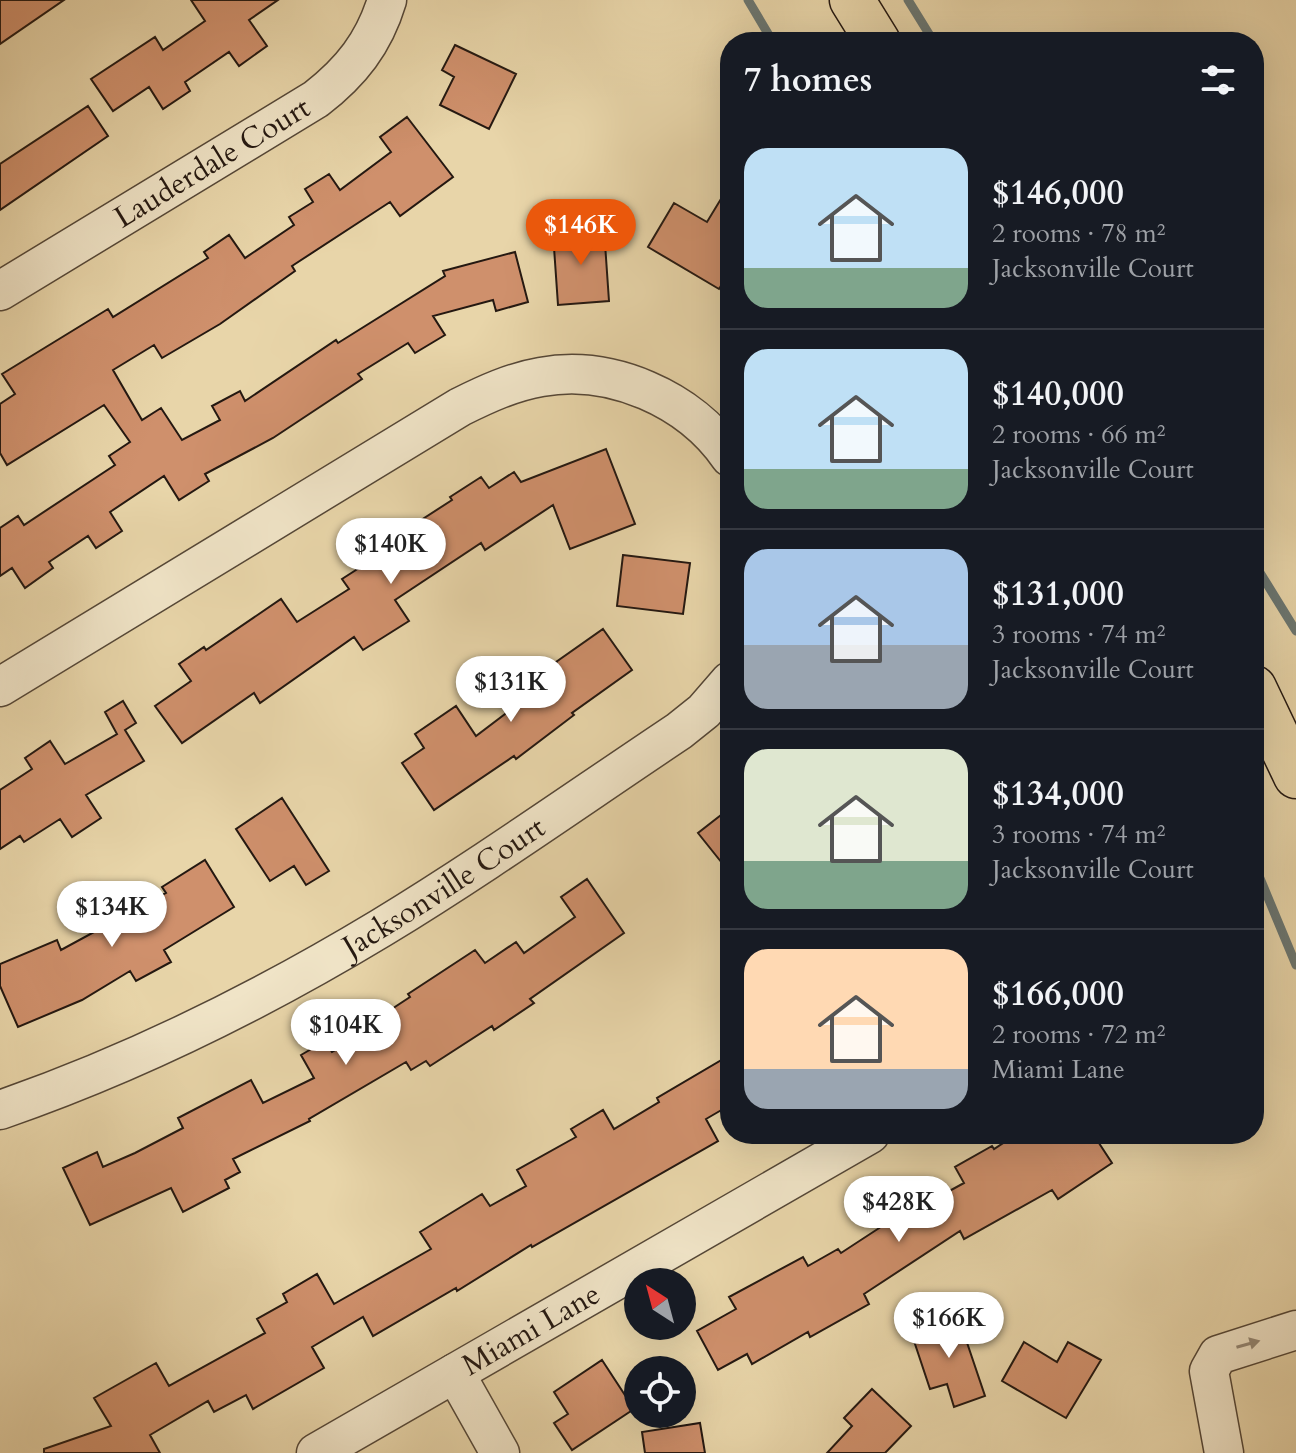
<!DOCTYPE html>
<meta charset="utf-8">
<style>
body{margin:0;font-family:Cardo,serif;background:#20242c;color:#f1f3f6;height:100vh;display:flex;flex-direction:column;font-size:30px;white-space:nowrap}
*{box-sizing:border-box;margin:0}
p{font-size:26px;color:#9ea1a6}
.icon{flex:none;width:44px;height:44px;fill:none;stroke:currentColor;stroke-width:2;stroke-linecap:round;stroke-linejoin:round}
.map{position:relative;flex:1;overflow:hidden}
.sheet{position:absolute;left:720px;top:32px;width:544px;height:1112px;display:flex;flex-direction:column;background:#171b24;border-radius:32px;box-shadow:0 8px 32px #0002}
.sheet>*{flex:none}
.needle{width:52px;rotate:324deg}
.controls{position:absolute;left:624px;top:1268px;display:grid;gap:16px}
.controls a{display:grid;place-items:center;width:72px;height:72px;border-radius:50%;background:#171b24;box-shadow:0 8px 32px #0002;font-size:40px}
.price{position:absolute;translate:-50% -68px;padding:0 18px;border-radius:28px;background:#fff;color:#222;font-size:26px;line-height:52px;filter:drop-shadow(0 2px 4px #0008)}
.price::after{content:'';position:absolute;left:50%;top:48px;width:24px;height:18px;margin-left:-12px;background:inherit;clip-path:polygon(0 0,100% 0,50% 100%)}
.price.active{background:#ea580c;color:#fff}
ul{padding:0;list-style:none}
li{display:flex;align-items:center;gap:24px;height:200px;padding:0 24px}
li+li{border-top:2px solid #363941}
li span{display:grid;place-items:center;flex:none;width:224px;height:160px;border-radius:24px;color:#555}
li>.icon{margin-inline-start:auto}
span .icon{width:96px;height:96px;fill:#fffc;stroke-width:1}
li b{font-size:34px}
h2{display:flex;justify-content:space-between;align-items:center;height:96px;padding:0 24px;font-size:34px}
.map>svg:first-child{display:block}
</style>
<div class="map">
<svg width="1296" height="1453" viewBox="0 0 1296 1453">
<rect width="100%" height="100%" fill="#e8d5a9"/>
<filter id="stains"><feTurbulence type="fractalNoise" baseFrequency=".0025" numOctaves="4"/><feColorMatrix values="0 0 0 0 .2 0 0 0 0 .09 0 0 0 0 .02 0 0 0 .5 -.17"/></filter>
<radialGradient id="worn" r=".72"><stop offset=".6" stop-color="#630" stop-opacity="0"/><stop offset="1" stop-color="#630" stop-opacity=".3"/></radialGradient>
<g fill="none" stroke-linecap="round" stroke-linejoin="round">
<path stroke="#6b7772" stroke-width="9" d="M 748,0 L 773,42
M 908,0 L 934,42
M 1254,563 L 1296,631
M 1254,864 L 1296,965"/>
</g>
<path fill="#cf906c" stroke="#241811" stroke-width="2" d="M 0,0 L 64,0 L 0,44 Z
M 191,0 L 278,0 L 249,20 L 267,46 L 239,66 L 229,52 L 185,82 L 190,91 L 163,109 L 149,87 L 113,111 L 91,79 L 155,37 L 163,50 L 205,21 Z
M 455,45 L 516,74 L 489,129 L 440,105 L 454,77 L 442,70 Z
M 88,106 L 108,136 L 0,210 L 0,164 Z
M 407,117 L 453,177 L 400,216 L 390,202 L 292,266 L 295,271 L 220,324 L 162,358 L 154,345 L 113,370 L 142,420 L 161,408 L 182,440 L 220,420 L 212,406 L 240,391 L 245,401 L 336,340 L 338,343 L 445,276 L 443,271 L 515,252 L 528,302 L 496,311 L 493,300 L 433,316 L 445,335 L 415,353 L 408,343 L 358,374 L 362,379 L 273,438 L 205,474 L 209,481 L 179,500 L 164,476 L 110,512 L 122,531 L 96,548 L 88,536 L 49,562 L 53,568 L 25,588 L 12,568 L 0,576 L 0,528 L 18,516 L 24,525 L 115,465 L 109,456 L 130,442 L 104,405 L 7,465 L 0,453 L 0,404 L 15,394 L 2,374 L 108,309 L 113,317 L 208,258 L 204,252 L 229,235 L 245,258 L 294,225 L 289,217 L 313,202 L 305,189 L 329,174 L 340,190 L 391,152 L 380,137 Z
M 730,184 L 730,271 L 719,289 L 648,247 L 674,203 L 707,222 Z
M 604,229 L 609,301 L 558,305 L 553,233 Z
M 606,449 L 635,524 L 570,549 L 553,505 L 485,550 L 481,543 L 395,600 L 409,621 L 363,650 L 354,637 L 260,703 L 254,693 L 182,743 L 155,706 L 191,681 L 179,664 L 204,647 L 206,650 L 281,599 L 297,622 L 349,589 L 342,579 L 384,552 L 381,546 L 452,500 L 450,497 L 481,477 L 489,488 L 514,472 L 521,482 Z
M 623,555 L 690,563 L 683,614 L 617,606 Z
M 603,629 L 632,670 L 572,713 L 574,715 L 516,759 L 514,756 L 434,810 L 402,763 L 424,748 L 415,734 L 456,706 L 476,736 L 562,671 L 556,662 Z
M 123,701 L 136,723 L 125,730 L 144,761 L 86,795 L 101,818 L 72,837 L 60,819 L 24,842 L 20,836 L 0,849 L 0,790 L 32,769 L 25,758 L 50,741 L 65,764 L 117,734 L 105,712 Z
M 282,798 L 329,871 L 306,885 L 294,866 L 270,881 L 236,829 Z
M 730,808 L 730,873 L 698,833 Z
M 205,860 L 234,907 L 164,950 L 171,962 L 136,981 L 130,971 L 82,1000 L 18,1027 L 0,986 L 0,964 L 57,940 L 61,950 L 166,893 L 162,887 Z
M 587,879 L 624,933 L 530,999 L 534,1003 L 494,1030 L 492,1026 L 430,1066 L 426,1061 L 411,1070 L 406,1062 L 309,1119 L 310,1121 L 233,1159 L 240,1172 L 225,1180 L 229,1188 L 183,1212 L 171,1188 L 90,1225 L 63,1168 L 97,1152 L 103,1167 L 135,1153 L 183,1128 L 178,1118 L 251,1080 L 263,1103 L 314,1078 L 301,1055 L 325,1041 L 332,1052 L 381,1024 L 378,1018 L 410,997 L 408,994 L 475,950 L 485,963 L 516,942 L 524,953 L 575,917 L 561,897 Z
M 730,1055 L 730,1105 L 706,1119 L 718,1141 L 532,1247 L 531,1245 L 457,1291 L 456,1288 L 373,1336 L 363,1317 L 312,1347 L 324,1368 L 253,1409 L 246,1395 L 214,1412 L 208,1401 L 150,1435 L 160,1453 L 44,1453 L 44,1449 L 111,1426 L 94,1398 L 156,1363 L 169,1386 L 265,1333 L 257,1319 L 287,1302 L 283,1294 L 317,1274 L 334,1304 L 431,1249 L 420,1232 L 482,1194 L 490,1206 L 526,1186 L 517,1170 L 576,1137 L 571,1129 L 603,1110 L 614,1129 L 659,1102 L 657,1098 Z
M 1017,1134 L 1093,1134 L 1112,1163 L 1058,1199 L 1052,1190 L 964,1239 L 960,1231 L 864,1294 L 869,1304 L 810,1337 L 808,1332 L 752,1364 L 747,1354 L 718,1370 L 697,1331 L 736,1309 L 729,1297 L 803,1257 L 808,1266 L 838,1249 L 841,1253 L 919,1202 L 922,1206 L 964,1183 L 955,1167 L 992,1146 L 994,1149 Z
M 958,1316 L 985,1396 L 954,1407 L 947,1384 L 930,1389 L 911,1332 Z
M 1024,1342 L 1057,1362 L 1068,1342 L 1101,1360 L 1066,1418 L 1002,1381 Z
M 602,1360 L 634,1409 L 572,1450 L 554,1423 L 568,1414 L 554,1392 Z
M 872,1389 L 911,1426 L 885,1453 L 827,1453 L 852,1426 L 844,1418 Z
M 700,1423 L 705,1453 L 645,1453 L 642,1432 Z"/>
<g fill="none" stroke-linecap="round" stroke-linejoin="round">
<defs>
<g id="minor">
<path id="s1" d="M 0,291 L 316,99 C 351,72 374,43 387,0"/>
<path d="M 0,687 L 460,407 C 486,394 512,382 541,377 C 611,364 690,399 730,457"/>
<path id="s2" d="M 0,1110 C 133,1064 260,1001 381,928 C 483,866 580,797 679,731 L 704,711 L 730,681"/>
<path d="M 455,1373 L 500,1453"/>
<path id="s3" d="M 316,1453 L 870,1134"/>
<path d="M 1224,1453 L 1209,1371 L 1218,1355 L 1296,1330"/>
</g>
<path id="major" d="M 852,0 L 878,42
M 1254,688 L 1296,776"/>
</defs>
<use href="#minor" stroke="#554737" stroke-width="41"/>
<use href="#major" stroke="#241811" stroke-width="47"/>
<use href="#minor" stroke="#f0e4c7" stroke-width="38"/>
<use href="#major" stroke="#e8d5a9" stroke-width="44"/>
</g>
<defs><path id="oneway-solid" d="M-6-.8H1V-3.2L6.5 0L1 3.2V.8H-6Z" transform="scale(2)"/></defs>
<use fill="#948875" href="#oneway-solid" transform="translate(1248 1344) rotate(-16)"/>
<g text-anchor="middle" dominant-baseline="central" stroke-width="7" stroke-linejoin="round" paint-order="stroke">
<g font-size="30" fill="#241811" stroke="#f0e4c7">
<text stroke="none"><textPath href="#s1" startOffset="248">Lauderdale Court</textPath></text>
<text stroke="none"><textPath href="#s2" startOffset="498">Jacksonville Court</textPath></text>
<text stroke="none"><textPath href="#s3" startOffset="248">Miami Lane</textPath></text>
</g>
</g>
<rect width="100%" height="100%" filter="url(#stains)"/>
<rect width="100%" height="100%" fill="url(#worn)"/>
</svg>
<div class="controls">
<a><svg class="needle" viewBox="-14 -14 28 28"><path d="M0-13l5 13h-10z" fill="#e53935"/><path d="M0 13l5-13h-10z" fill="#9ea1a6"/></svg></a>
<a><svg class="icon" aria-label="locate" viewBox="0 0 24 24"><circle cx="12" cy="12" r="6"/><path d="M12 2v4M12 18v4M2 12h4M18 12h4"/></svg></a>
</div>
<b class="price active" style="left:581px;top:267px">$146K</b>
<b class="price" style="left:391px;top:586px">$140K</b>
<b class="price" style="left:511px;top:724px">$131K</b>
<b class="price" style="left:112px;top:949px">$134K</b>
<b class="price" style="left:346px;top:1067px">$104K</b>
<b class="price" style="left:899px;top:1244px">$428K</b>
<b class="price" style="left:949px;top:1360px">$166K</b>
<section class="sheet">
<h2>7 homes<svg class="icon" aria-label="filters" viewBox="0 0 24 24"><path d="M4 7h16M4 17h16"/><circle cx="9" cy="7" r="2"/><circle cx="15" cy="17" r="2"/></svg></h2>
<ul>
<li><span style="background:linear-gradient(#bfe0f5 75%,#7fa58c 0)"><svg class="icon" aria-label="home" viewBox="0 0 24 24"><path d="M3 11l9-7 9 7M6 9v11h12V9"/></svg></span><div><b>$146,000</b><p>2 rooms · 78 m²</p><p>Jacksonville Court</p></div></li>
<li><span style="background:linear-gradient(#bfe0f5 75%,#7fa58c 0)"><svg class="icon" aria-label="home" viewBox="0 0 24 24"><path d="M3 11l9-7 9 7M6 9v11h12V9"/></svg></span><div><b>$140,000</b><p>2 rooms · 66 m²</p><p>Jacksonville Court</p></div></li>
<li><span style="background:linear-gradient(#a9c7e8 60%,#9aa5b1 0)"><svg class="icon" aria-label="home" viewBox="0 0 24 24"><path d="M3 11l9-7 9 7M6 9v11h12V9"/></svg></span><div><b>$131,000</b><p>3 rooms · 74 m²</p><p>Jacksonville Court</p></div></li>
<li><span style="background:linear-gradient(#dfe7d0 70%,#7fa58c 0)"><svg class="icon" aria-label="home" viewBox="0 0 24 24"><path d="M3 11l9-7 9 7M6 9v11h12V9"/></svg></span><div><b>$134,000</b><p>3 rooms · 74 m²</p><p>Jacksonville Court</p></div></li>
<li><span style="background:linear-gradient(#ffd9b3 75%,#9aa5b1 0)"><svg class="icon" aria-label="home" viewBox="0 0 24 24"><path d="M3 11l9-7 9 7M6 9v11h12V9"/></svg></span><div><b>$166,000</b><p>2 rooms · 72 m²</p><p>Miami Lane</p></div></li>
</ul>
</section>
</div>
